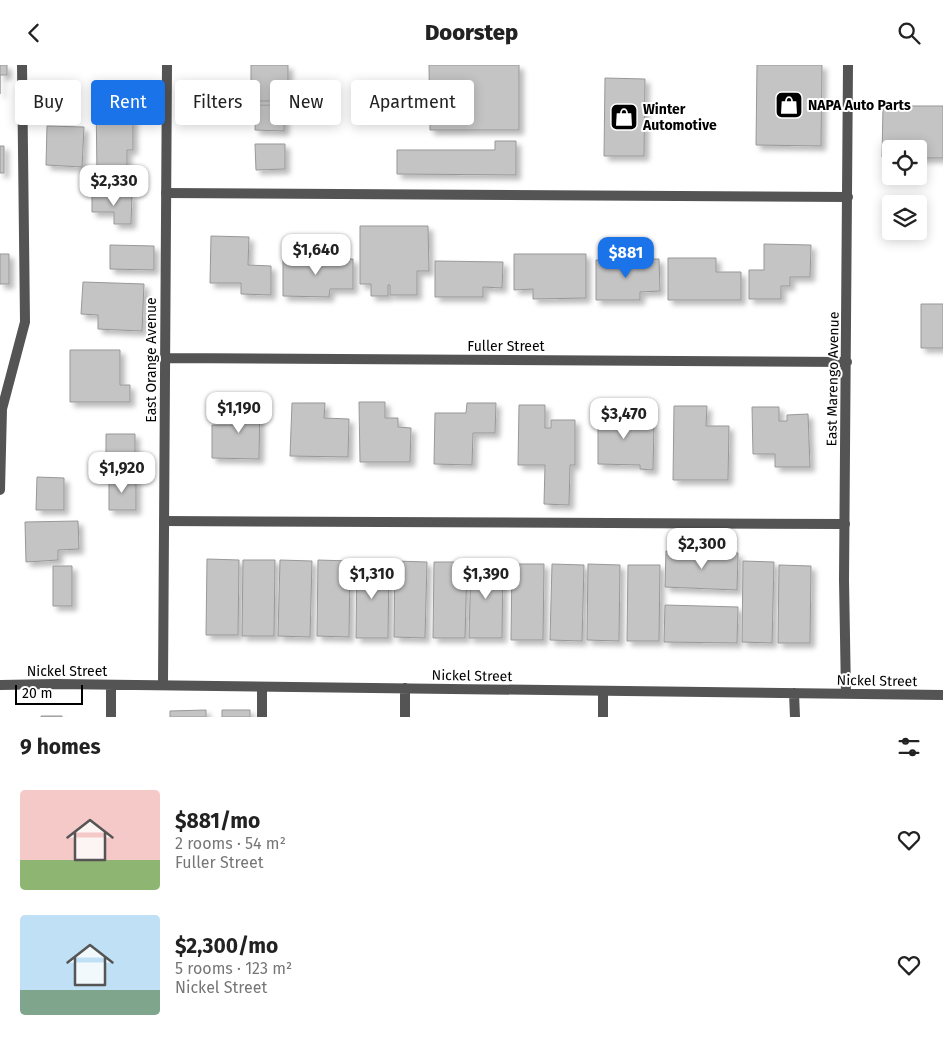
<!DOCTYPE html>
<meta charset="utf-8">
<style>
body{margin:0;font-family:"Fira Sans",sans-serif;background:#f2f2f2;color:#222;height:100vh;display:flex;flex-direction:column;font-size:19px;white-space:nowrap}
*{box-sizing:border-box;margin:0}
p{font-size:16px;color:#767676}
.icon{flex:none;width:28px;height:28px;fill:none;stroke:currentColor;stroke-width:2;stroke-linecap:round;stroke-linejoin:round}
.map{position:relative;height:652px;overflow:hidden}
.sheet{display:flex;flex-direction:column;background:#fff;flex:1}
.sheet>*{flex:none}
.banner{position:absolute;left:15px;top:15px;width:500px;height:45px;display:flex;gap:10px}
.buttons{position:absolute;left:882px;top:75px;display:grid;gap:10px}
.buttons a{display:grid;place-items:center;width:45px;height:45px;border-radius:5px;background:#fff;box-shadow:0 2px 12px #0003;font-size:25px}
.scale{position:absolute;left:15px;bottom:12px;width:68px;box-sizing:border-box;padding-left:5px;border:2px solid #000;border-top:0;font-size:14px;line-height:18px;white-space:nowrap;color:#000;-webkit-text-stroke:4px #fff;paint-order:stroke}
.price{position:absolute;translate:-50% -42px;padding:0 11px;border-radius:10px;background:#fff;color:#222;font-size:16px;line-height:32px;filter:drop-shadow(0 1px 2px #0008)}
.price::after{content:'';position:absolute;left:50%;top:30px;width:15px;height:11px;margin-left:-8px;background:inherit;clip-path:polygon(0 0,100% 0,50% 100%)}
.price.selected{background:#1a73e8;color:#fff}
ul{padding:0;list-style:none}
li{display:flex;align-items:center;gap:15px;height:125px;padding:0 20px}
li span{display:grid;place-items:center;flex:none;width:140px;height:100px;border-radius:5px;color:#555}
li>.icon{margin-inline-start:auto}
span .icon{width:60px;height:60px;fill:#fffc;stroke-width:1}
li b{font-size:21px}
h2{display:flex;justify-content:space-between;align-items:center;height:60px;padding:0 20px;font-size:21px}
.chip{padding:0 18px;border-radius:5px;background:#fff;box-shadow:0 2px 12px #0003;font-size:18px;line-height:45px}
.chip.selected{background:#1a73e8;color:#fff}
header{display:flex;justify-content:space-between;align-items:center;height:65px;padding:0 20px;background:#fff;font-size:22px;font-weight:800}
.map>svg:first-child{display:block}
</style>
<header><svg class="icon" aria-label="back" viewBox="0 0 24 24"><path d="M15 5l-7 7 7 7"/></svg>Doorstep<svg class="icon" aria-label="search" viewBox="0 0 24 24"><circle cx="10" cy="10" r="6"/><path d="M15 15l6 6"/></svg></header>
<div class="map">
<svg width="943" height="652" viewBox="0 0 943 652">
<defs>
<filter id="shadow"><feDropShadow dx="4.5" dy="4.5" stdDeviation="2.5" flood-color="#0004"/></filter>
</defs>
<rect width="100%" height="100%" fill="#fff"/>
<path fill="#c4c4c4" stroke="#989898" filter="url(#shadow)" d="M 0,0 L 7,0 L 7,10 L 0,10 L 0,29 Z
M 251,0 L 288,0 L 288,36 L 251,36 Z
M 429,0 L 519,0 L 519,65 L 430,65 Z
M 757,0 L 822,0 L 821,81 L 756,80 Z
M 605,13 L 645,14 L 644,91 L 604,91 Z
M 96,33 L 133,33 L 133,85 L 127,85 L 127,110 L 97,110 Z
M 256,40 L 285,40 L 284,66 L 255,65 Z
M 883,41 L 943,41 L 943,93 L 919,93 L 919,84 L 891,84 L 891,92 L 882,92 Z
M 47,61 L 84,62 L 82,102 L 46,100 Z
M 495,76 L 516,76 L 516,110 L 397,109 L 397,85 L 495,85 Z
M 255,79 L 285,79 L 285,104 L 256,105 Z
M 0,81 L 4,81 L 4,108 L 0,108 Z
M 92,129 L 132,130 L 131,159 L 114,159 L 114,147 L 92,147 Z
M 360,161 L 428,161 L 429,206 L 417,206 L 417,230 L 390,230 L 390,220 L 388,220 L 388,231 L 371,231 L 371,219 L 360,219 Z
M 211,171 L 249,172 L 248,200 L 271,201 L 271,230 L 241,229 L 241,218 L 210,218 Z
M 764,179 L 811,180 L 810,212 L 790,212 L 790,221 L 781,221 L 781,234 L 749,234 L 749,205 L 764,205 Z
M 110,180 L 154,181 L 154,205 L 110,204 Z
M 0,189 L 9,189 L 9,219 L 0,219 Z
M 514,189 L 586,189 L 586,233 L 533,234 L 533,224 L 514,225 Z
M 283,193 L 353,194 L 353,224 L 330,224 L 329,232 L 283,231 Z
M 668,193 L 716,193 L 716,207 L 741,207 L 741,235 L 668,235 Z
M 659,194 L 660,226 L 640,227 L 640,235 L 596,235 L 596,195 Z
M 435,196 L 503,197 L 502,223 L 483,222 L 483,232 L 435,232 Z
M 83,217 L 144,219 L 142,266 L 98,264 L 98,250 L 81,249 Z
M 921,239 L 943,239 L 943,283 L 921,283 Z
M 70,285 L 120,285 L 120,320 L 130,320 L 130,337 L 70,337 Z
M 234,337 L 260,337 L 259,394 L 212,393 L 212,360 L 234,360 Z
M 359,337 L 385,337 L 385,353 L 398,353 L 398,362 L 411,363 L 410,397 L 360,397 Z
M 292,338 L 325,338 L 324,353 L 349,354 L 348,392 L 290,391 Z
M 467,338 L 496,338 L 495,368 L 473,368 L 472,400 L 434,399 L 435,348 L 466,348 Z
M 519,340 L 545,340 L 545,363 L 551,363 L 551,355 L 575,355 L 575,400 L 570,400 L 569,440 L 544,439 L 545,400 L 518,400 Z
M 598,341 L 624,341 L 623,365 L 629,365 L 629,361 L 635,361 L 635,358 L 654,358 L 653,405 L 640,404 L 640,400 L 598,399 Z
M 674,341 L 707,341 L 706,361 L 729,361 L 728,415 L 673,415 Z
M 752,342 L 779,342 L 779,356 L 787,356 L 787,350 L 808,349 L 810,402 L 775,402 L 775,389 L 753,389 Z
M 106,369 L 135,369 L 135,404 L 106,404 Z
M 37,412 L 64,413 L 64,445 L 36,445 Z
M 109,413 L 136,414 L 136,445 L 109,445 Z
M 78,456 L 79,484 L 58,485 L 58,495 L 26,497 L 25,457 Z
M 666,486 L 738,488 L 737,525 L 665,522 Z
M 207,494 L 239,495 L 238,570 L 206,570 Z
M 243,495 L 275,495 L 274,571 L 242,571 Z
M 280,495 L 312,496 L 310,572 L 278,571 Z
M 318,495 L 350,496 L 349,572 L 317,571 Z
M 395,496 L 427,497 L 425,573 L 394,572 Z
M 743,496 L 774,497 L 772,578 L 742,577 Z
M 357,497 L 389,497 L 388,573 L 356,573 Z
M 434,497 L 467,497 L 465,573 L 433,573 Z
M 471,497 L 503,497 L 502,573 L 469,573 Z
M 512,499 L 544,499 L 543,575 L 511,575 Z
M 552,499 L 584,500 L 582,576 L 550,575 Z
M 588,499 L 620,500 L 619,576 L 587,575 Z
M 628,500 L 660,500 L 659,576 L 627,576 Z
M 779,500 L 811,501 L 810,578 L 778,578 Z
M 53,501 L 72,501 L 72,541 L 53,541 Z
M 665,540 L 738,542 L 737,578 L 664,577 Z
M 206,645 L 206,652 L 170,652 L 170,646 Z
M 222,645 L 250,645 L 250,652 L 222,652 Z
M 41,651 L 62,651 L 62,652 L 41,652 Z"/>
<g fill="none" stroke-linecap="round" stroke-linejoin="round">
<path stroke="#545454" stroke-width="10" d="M 166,128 L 848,132
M 0,425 L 2,344 L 25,257 L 22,0
M 164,456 L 845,459
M 603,626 L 603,652
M 262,652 L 262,622"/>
<path stroke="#545454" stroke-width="10" d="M 165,293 L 847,297
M 0,620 L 56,619 L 943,630
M 111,620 L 111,652
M 163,620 L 167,0
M 794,628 L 795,652
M 846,629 L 844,515 L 848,0
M 405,652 L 405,623"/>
</g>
<defs>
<symbol id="shop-square" viewBox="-11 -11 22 22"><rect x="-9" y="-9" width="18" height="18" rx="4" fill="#000" stroke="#fff"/><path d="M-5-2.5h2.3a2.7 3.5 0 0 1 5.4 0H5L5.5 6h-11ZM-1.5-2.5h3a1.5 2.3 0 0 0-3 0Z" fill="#fff"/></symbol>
</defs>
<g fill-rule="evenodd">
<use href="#shop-square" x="773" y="24" width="32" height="32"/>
<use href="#shop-square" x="608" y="36" width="32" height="32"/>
</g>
<g text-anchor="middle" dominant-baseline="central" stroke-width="4" stroke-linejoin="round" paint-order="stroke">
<g font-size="14" font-weight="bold" fill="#000" stroke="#fff" text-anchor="start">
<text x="808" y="40">NAPA Auto Parts</text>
<text x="643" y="44">Winter<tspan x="643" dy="16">Automotive</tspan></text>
</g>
<g font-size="14" fill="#000" stroke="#fff">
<text x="506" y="281">Fuller Street</text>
<text transform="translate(151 295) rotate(-90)">East Orange Avenue</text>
<text transform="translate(833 314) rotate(-89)">East Marengo Avenue</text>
<text x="67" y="606">Nickel Street</text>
<text transform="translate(472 611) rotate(1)">Nickel Street</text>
<text transform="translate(877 616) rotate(1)">Nickel Street</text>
</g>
</g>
</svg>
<div class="buttons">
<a><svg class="icon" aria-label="locate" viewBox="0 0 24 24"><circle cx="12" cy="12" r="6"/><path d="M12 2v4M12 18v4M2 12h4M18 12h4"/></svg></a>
<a><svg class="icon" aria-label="layers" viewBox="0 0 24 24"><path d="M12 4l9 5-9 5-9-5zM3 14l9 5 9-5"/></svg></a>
</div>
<div class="scale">20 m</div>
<b class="price" style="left:114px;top:142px">$2,330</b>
<b class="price" style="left:316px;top:211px">$1,640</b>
<b class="price selected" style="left:626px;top:214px">$881</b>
<b class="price" style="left:239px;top:369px">$1,190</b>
<b class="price" style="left:624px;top:375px">$3,470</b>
<b class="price" style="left:122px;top:429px">$1,920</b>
<b class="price" style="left:702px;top:505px">$2,300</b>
<b class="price" style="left:372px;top:535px">$1,310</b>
<b class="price" style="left:486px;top:535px">$1,390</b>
<div class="banner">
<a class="chip">Buy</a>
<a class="chip selected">Rent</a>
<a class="chip">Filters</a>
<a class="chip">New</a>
<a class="chip">Apartment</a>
</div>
</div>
<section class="sheet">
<h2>9 homes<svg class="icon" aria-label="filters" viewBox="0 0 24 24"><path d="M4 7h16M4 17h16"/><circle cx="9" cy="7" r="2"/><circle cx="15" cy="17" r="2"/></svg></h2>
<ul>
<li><span style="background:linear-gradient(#f6c9c9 70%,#8fb573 0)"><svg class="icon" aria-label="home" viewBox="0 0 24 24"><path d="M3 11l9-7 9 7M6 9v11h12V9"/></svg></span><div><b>$881/mo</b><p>2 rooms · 54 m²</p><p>Fuller Street</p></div><svg class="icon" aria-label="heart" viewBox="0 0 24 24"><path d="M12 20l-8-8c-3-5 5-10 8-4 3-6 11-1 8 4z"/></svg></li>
<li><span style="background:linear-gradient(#bfe0f5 75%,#7fa58c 0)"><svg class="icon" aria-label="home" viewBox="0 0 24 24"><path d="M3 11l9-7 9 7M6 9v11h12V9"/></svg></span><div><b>$2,300/mo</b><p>5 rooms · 123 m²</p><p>Nickel Street</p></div><svg class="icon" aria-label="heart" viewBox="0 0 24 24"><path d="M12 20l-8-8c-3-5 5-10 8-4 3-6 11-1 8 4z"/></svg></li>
</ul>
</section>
